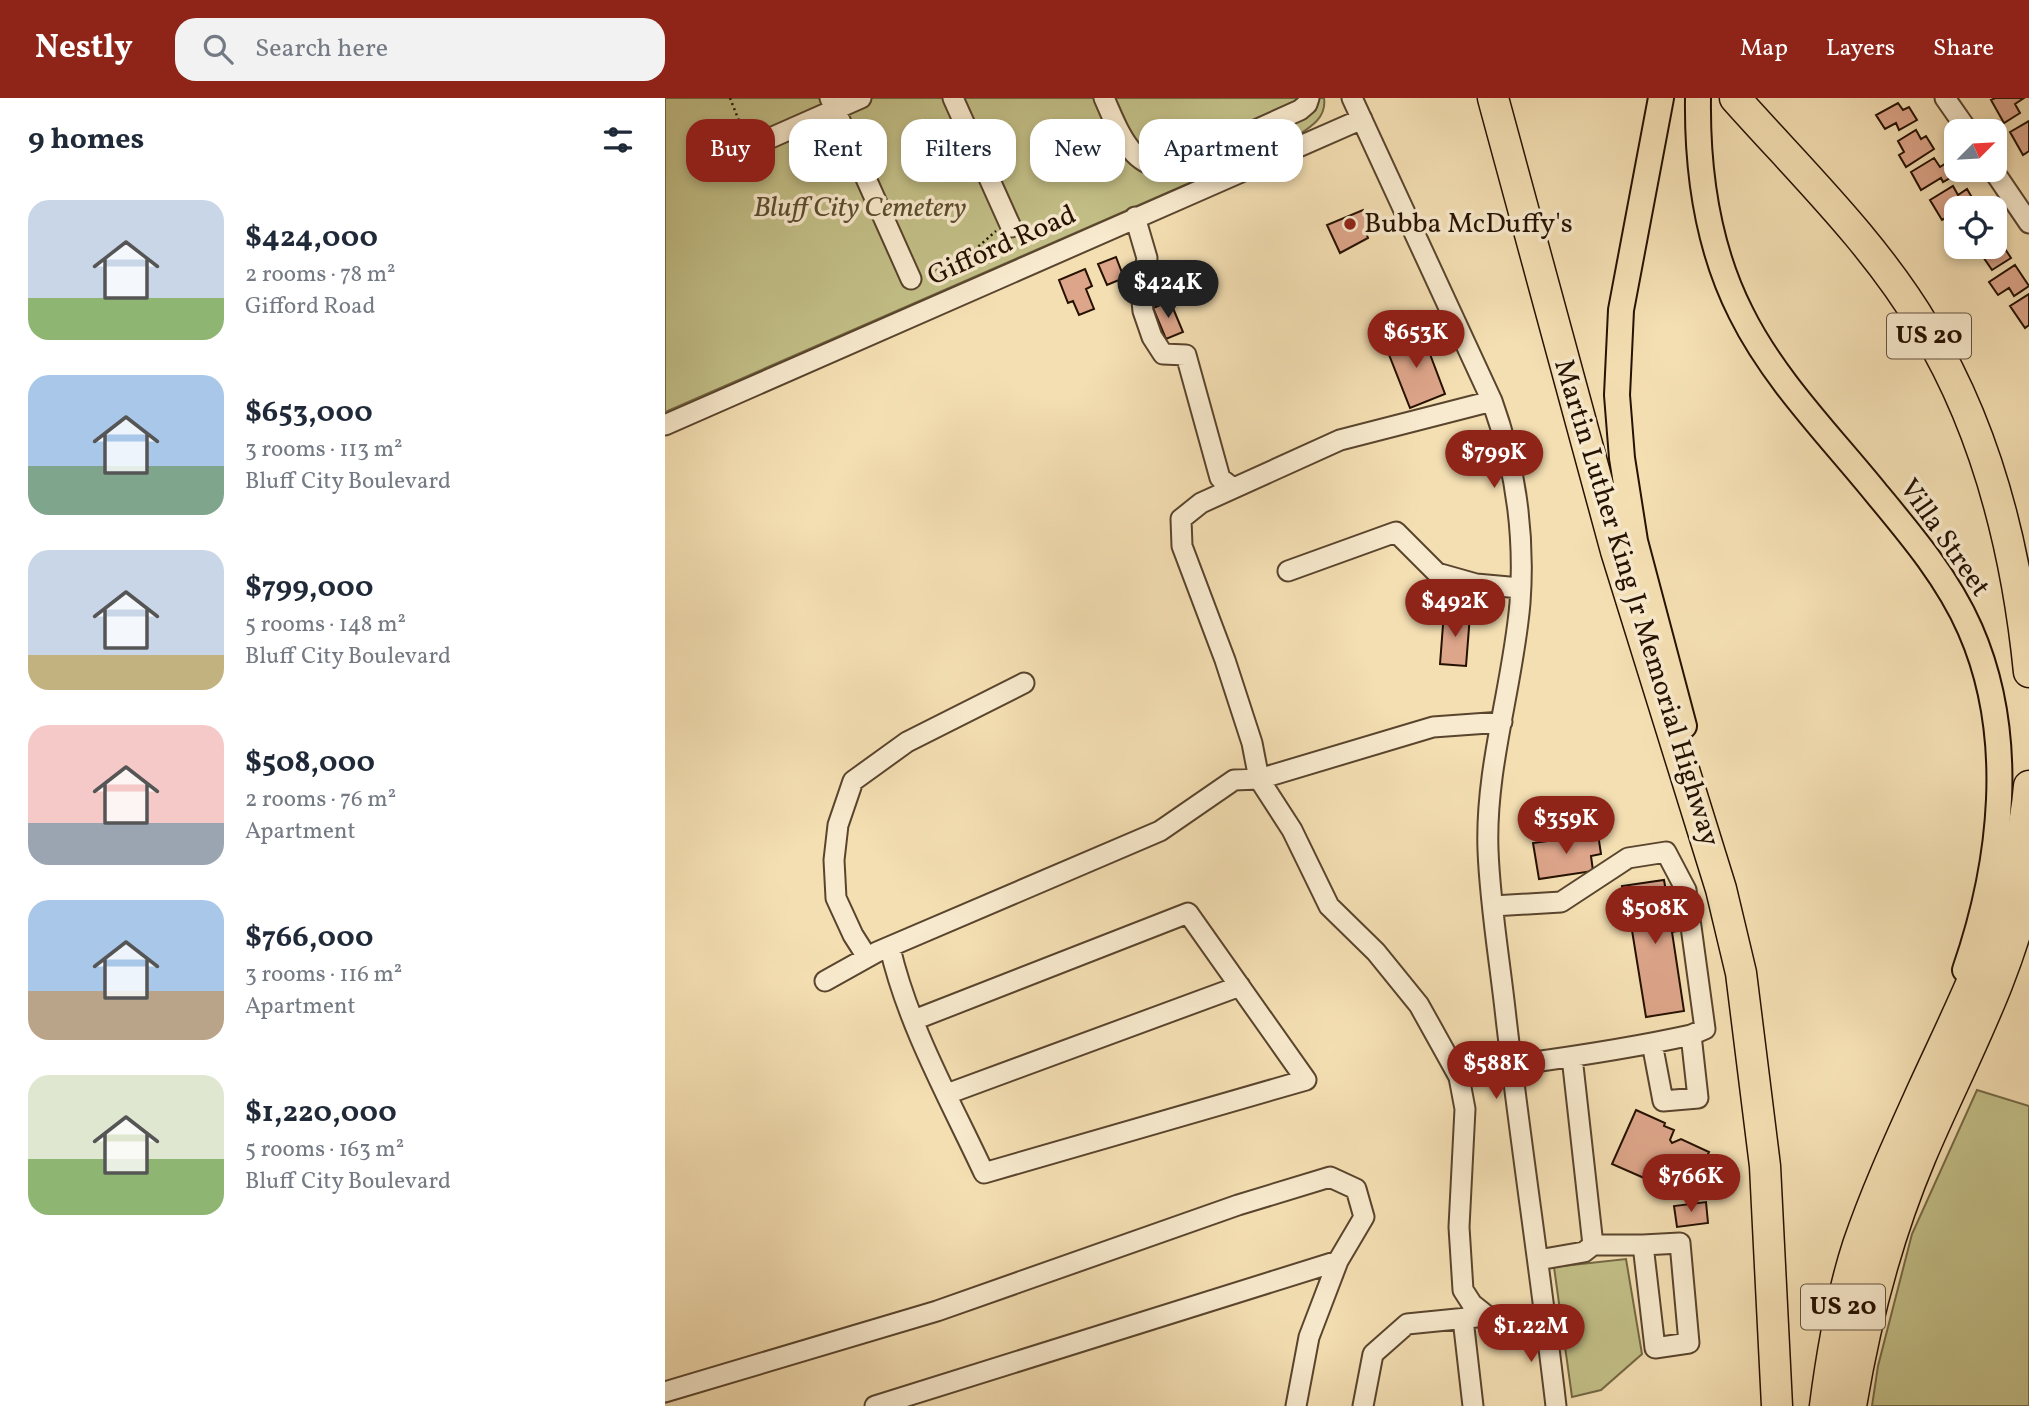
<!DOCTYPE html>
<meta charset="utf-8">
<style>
body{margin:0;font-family:Vollkorn,serif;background:#f2f2f3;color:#1f2937;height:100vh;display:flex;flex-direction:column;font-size:26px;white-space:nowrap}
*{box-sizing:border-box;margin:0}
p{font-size:23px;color:#747a83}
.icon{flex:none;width:38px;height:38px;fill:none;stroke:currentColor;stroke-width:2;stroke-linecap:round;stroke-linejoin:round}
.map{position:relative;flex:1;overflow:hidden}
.side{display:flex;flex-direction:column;background:#fff;width:665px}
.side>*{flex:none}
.banner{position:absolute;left:21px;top:21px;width:665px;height:63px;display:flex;gap:14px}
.needle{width:46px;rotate:66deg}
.controls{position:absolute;left:1279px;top:21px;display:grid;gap:14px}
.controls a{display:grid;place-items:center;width:63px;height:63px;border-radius:14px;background:#fff;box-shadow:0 4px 10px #0003;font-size:35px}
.price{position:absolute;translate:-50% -60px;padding:0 16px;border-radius:24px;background:#8f2418;color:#fff;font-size:23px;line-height:46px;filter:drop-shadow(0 2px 4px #0008)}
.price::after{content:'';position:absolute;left:50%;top:42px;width:21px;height:16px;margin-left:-10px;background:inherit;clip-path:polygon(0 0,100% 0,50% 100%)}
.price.current{background:#222;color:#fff}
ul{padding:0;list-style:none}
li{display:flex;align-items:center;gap:21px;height:175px;padding:0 28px}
li span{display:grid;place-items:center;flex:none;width:196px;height:140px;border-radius:21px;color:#555}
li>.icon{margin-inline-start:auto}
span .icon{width:84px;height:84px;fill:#fffc;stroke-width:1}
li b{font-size:30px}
h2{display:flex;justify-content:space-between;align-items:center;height:84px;padding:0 28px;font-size:30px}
.pill{padding:0 24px;border-radius:21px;background:#fff;box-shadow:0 4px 10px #0003;font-size:24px;line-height:63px}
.pill.current{background:#8f2418;color:#fff}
header{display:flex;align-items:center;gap:42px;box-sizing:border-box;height:98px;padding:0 35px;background:#8f2418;color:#fff}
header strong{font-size:33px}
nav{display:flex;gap:38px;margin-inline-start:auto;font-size:24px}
.search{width:490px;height:63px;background:#f2f2f3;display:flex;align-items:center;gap:18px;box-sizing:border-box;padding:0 24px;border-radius:21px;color:#747a83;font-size:26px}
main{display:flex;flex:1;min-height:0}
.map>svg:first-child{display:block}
</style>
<header>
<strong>Nestly</strong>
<div class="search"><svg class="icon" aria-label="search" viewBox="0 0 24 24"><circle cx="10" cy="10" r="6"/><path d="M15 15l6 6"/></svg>Search here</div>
<nav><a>Map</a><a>Layers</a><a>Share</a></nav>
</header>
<main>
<section class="side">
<h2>9 homes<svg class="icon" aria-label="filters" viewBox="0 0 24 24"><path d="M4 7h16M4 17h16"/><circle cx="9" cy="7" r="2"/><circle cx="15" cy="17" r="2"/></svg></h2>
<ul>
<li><span style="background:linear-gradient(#c9d6e8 70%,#8fb573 0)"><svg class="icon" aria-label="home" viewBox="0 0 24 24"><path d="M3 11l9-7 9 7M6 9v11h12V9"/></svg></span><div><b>$424,000</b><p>2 rooms · 78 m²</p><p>Gifford Road</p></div></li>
<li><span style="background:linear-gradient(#a9c7e8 65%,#7fa58c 0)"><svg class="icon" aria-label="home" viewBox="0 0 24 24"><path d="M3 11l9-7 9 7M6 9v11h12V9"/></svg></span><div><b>$653,000</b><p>3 rooms · 113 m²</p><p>Bluff City Boulevard</p></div></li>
<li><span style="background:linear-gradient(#c9d6e8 75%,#c2b280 0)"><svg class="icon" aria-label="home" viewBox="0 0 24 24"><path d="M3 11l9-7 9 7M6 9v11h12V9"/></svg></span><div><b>$799,000</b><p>5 rooms · 148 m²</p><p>Bluff City Boulevard</p></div></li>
<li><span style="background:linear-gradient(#f6c9c9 70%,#9aa5b1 0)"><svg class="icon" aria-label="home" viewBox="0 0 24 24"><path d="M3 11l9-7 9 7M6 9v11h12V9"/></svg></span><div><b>$508,000</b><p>2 rooms · 76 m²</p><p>Apartment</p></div></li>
<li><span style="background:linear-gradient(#a9c7e8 65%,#b9a48a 0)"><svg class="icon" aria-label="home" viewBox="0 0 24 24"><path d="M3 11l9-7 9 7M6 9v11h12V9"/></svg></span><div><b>$766,000</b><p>3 rooms · 116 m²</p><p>Apartment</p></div></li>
<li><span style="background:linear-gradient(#dfe7d0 60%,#8fb573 0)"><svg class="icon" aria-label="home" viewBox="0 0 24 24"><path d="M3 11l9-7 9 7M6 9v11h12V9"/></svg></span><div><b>$1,220,000</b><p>5 rooms · 163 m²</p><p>Bluff City Boulevard</p></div></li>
</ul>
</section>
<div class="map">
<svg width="1364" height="1308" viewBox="0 0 1364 1308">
<rect width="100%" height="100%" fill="#f4dfb3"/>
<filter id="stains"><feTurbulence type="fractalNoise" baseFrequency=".00286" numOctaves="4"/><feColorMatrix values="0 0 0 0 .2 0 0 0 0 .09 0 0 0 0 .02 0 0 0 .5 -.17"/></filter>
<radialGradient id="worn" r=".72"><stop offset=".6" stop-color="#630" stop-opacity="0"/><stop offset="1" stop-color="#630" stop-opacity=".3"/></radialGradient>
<path fill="#c3c088" stroke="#746844" stroke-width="2" d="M 0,0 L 659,0 C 662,19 646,29 632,38 L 0,314 Z
M 1312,992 L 1364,1008 L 1364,1308 L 1207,1308 L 1213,1268 L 1247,1136 Z
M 961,1161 L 977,1256 L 936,1292 L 907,1299 L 889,1169 Z"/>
<path fill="#dda58a" stroke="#251100" stroke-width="2" d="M 1330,0 L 1359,0 L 1350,6 L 1355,15 L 1339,25 L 1326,2 Z
M 1233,5 L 1238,12 L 1244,9 L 1252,22 L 1234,32 L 1231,25 L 1220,31 L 1211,17 Z
M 1364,23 L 1364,53 L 1358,57 L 1345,34 Z
M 1251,32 L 1256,41 L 1261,38 L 1269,51 L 1241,69 L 1234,57 L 1239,54 L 1233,43 Z
M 1269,60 L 1275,69 L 1283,64 L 1290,77 L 1278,84 L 1276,80 L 1256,92 L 1246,74 Z
M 1288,88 L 1293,97 L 1302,91 L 1309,103 L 1292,110 L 1292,114 L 1277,122 L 1265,102 Z
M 698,112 L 706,130 L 700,132 L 703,140 L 675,155 L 662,127 Z
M 1331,137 L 1346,160 L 1327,172 L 1312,150 L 1330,149 Z
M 451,159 L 459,180 L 442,187 L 433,166 Z
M 1350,167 L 1364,188 L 1349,198 L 1344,190 L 1333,197 L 1324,184 Z
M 420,171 L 427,188 L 421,191 L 429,211 L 414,217 L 408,203 L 403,205 L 394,182 Z
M 1364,196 L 1364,227 L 1360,230 L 1345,208 Z
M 505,203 L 518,234 L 501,241 L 488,210 Z
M 757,235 L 780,296 L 745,310 L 721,249 Z
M 779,514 L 805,517 L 801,568 L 775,566 Z
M 933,736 L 936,756 L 926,758 L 928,773 L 874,781 L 868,745 Z
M 999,782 L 1004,811 L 1015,809 L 1018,832 L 1007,834 L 1019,913 L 981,919 L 965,820 L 962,820 L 957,788 Z
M 971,1012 L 1000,1025 L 999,1028 L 1009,1032 L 1005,1042 L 1007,1045 L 1016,1041 L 1044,1054 L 1038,1067 L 1041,1068 L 1041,1078 L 1033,1076 L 1026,1093 L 997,1082 L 995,1077 L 986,1083 L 947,1066 Z
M 1041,1104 L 1043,1125 L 1012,1129 L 1009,1108 Z"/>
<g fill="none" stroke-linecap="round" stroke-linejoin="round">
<defs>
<path id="minor" d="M 165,0 L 246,181
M 288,0 L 346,129
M 439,0 C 454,33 469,82 517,65 L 635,12 L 642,6 L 644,0
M 687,0 L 827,303 C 850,367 860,437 855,505 C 848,588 820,669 823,752 C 825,808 835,864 841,920 C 856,1049 876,1178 891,1308
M 1280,0 L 1303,33
M 58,61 L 196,0
M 1328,72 L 1364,125
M 470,119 L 482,160 L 476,193 L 478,213 L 487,239 L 498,256 L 521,257 L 555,380 L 568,390
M 827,303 L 675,342 L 536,405 L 516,421 L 517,448 L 560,562 L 587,645 L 594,681 L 627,732 L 664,808 L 711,854 L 754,907 L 794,979 L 800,1011 L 794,1129 L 798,1192 L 807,1206 L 822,1218 L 836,1221 L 880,1219
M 0,327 L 697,21
M 623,473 L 731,434 L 772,475 L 811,486 L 855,490
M 828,808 L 896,804 L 963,760 L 1001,754 L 1021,792 L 1040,931 L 1026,937
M 225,850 C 243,928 285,1002 319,1075 L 641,982 L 523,815 L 249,922
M 202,859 L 188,837 L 171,800 L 169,762 L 173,727 L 188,683 L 242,644 L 359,585
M 160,883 L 212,854 L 495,733 L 569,682 L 594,681 L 768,629 L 837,624
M 847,967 C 907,959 967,950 1026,937 L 1033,1000 L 998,1003 L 987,945
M 282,996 L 575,888
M 928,1147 L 978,1147 L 990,1250 L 1024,1245 L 1015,1145 L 978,1147
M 873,1162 L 919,1154 L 928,1147 L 907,959
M 798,1221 L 808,1308
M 0,1294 L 272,1213 L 573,1107 L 665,1079 L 691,1091 L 699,1119 L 673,1163 L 644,1239 L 631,1308
M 210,1308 L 673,1163
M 698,1308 L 708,1256 L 742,1226 L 822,1218"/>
<path id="major" d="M 996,0 L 956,212 L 952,297 L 957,360 L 970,443 L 1019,628
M 1033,0 C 1032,74 1042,148 1076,215 C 1109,282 1166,339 1212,396 C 1247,438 1283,481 1305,531 C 1352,638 1337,765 1300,872"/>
<path id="highway" d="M 828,0 L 951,453 L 1056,791 L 1076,875 L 1100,1068 L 1112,1308
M 1070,0 C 1135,73 1210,145 1260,230 C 1323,334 1352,454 1364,574
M 1160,1308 C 1167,1254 1176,1199 1193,1147 C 1211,1094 1235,1042 1258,991 C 1302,895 1355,794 1364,688
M 1186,1308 C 1200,1224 1223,1136 1256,1058 C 1295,966 1344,880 1364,782"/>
</defs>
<use href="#minor" stroke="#59442d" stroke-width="23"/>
<use href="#major" stroke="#251100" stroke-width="28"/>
<use href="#highway" stroke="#251100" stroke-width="33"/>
<path stroke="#251100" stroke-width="2.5" stroke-dasharray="2 3.5" stroke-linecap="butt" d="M 65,0 L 78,33
M 261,178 L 305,156 L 331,133"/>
<use href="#minor" stroke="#f8eace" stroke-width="19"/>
<use href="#major" stroke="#f4dfb3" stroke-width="24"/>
<use href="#highway" stroke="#f4dfb3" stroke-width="30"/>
</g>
<circle fill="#8f2418" stroke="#f8eace" stroke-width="2.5" cx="685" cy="126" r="7"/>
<g text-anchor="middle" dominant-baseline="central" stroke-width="7" stroke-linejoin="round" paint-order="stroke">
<g fill="#f8eace" stroke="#64523e" stroke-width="2">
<rect x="1222" y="215.5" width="84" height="45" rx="5"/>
<rect x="1136" y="1186.5" width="84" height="45" rx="5"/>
</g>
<g font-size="26" font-weight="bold" fill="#251100">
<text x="1264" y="238">US 20</text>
<text x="1178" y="1209">US 20</text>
</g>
<g font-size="28" font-style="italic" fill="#5c4e30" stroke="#f8eace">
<text x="195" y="110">Bluff City Cemetery</text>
</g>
<g font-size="28" fill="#251100" stroke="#f8eace" text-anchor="start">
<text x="699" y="126">Bubba McDuffy's</text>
</g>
<g font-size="28" fill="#251100" stroke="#f8eace">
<text transform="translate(337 148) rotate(-24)">Gifford Road</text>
<text transform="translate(1279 440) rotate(55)">Villa Street</text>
<text transform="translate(971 505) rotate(73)">Martin Luther King Jr Memorial Highway</text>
</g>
</g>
<rect width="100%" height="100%" filter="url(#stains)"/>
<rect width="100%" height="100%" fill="url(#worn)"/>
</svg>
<div class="controls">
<a><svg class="needle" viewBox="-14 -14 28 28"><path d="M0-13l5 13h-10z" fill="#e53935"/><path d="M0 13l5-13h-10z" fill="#747a83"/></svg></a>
<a><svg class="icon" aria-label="locate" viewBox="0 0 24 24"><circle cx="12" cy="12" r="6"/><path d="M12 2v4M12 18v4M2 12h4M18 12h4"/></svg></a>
</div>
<b class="price current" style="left:503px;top:222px">$424K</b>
<b class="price" style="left:751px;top:272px">$653K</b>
<b class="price" style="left:829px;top:392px">$799K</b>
<b class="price" style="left:790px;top:541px">$492K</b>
<b class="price" style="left:901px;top:758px">$359K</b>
<b class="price" style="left:990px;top:848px">$508K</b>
<b class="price" style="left:831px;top:1003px">$588K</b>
<b class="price" style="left:1026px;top:1116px">$766K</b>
<b class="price" style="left:866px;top:1266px">$1.22M</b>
<div class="banner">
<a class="pill current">Buy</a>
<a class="pill">Rent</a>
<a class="pill">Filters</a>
<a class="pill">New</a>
<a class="pill">Apartment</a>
</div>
</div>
</main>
